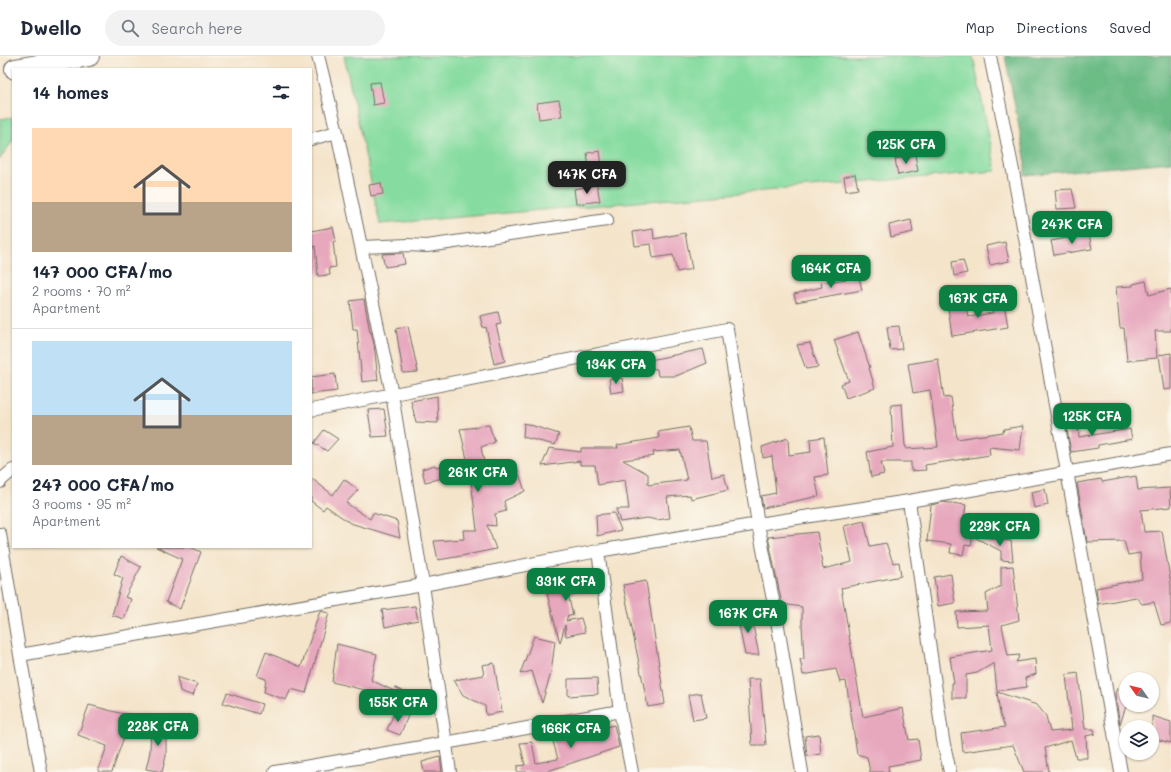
<!DOCTYPE html>
<meta charset="utf-8">
<style>
body{margin:0;font-family:Mali,sans-serif;background:#f2f2f3;color:#1f2937;height:100vh;display:flex;flex-direction:column;font-size:15px;white-space:nowrap}
*{box-sizing:border-box;margin:0}
p{font-size:13px;color:#747a83}
.icon{flex:none;width:22px;height:22px;fill:none;stroke:currentColor;stroke-width:2;stroke-linecap:round;stroke-linejoin:round}
.map{position:relative;flex:1;overflow:hidden}
.side{position:absolute;left:12px;top:12px;width:300px;height:480px;display:flex;flex-direction:column;background:#fff;border-radius:0px;box-shadow:0 1px 3px #0004}
.side>*{flex:none}
.needle{width:26px;rotate:304deg}
.buttons{position:absolute;left:1119px;top:616px;display:grid;gap:8px}
.buttons a{display:grid;place-items:center;width:40px;height:40px;border-radius:50%;background:#fff;box-shadow:0 1px 3px #0004;font-size:20px}
.price{position:absolute;translate:-50% -34px;padding:0 9px;border-radius:8px;background:#0b8043;color:#fff;font-size:13px;line-height:26px;filter:drop-shadow(0 1px 2px #0008)}
.price::after{content:'';position:absolute;left:50%;top:24px;width:12px;height:9px;margin-left:-6px;background:inherit;clip-path:polygon(0 0,100% 0,50% 100%)}
.price.current{background:#222;color:#fff}
ul{padding:0;list-style:none}
li{display:grid;align-content:center;gap:8px;height:212px;padding:0 20px}
li+li{border-top:1px solid #e0e1e3}
li span{display:grid;place-items:center;height:124px;border-radius:0px;color:#555}
li>.icon{margin-inline-start:auto}
span .icon{width:72px;height:72px;fill:#fffc;stroke-width:1}
li b{font-size:17px}
h2{display:flex;justify-content:space-between;align-items:center;height:48px;padding:0 20px;font-size:17px}
header{display:flex;align-items:center;gap:24px;box-sizing:border-box;height:56px;padding:0 20px;background:#fff;border-bottom:1px solid #e0e1e3}
header strong{font-size:19px}
nav{display:flex;gap:22px;margin-inline-start:auto;font-size:14px}
.search{width:280px;height:36px;background:#f2f2f3;display:flex;align-items:center;gap:10px;box-sizing:border-box;padding:0 14px;border-radius:22px;color:#747a83;font-size:15px}
.map>svg:first-child{display:block}
</style>
<header>
<strong>Dwello</strong>
<div class="search"><svg class="icon" aria-label="search" viewBox="0 0 24 24"><circle cx="10" cy="10" r="6"/><path d="M15 15l6 6"/></svg>Search here</div>
<nav><a>Map</a><a>Directions</a><a>Saved</a></nav>
</header>
<div class="map">
<svg width="1171" height="716" viewBox="0 0 1171 716">
<rect width="100%" height="100%" fill="#fbf7ec"/>
<filter id="ink" filterUnits="userSpaceOnUse"><feTurbulence type="fractalNoise" baseFrequency=".025" numOctaves="2"/><feDisplacementMap in="SourceGraphic" scale="8" xChannelSelector="R" yChannelSelector="G"/><feConvolveMatrix kernelMatrix="1 2 1 2 8 2 1 2 1" color-interpolation-filters="sRGB"/></filter>
<filter id="wash" filterUnits="userSpaceOnUse"><feTurbulence type="fractalNoise" baseFrequency=".012" numOctaves="4" result="noise"/><feDisplacementMap in="SourceGraphic" scale="16" xChannelSelector="R" yChannelSelector="G"/><feGaussianBlur stdDeviation="0.9" result="paint"/><feColorMatrix in="noise" values="0 0 0 0 0 0 0 0 0 0 0 0 0 0 0 0 0 1.4 0 .05"/><feComposite in="paint" operator="in"/></filter>
<g filter="url(#wash)">
<rect width="100%" height="100%" fill="#f4e4ca"/>
<path fill="#86dca0" stroke="#588466" d="M 344,0 L 973,0 L 996,115 L 380,168 Z
M 13,61 L 13,84 L 0,103 L 0,63 Z"/>
<path fill="#6cbc86" stroke="#4c7458" d="M 1005,0 L 1171,0 L 1171,106 L 1025,119 L 1025,101 Z"/>
<g id="blocks">
<path fill="#e7a8be" fill-rule="evenodd" d="M 380,26 L 384,47 L 373,49 L 370,27 Z
M 559,44 L 562,60 L 539,63 L 537,47 Z
M 600,95 L 602,110 L 589,112 L 587,97 Z
M 915,99 L 918,115 L 898,119 L 895,103 Z
M 855,118 L 858,133 L 846,135 L 844,121 Z
M 381,127 L 383,138 L 371,140 L 369,129 Z
M 597,129 L 600,145 L 576,148 L 574,133 Z
M 1072,133 L 1076,152 L 1057,153 L 1055,134 Z
M 911,164 L 913,176 L 891,181 L 889,169 Z
M 333,171 L 336,185 L 333,186 L 336,211 L 329,212 L 330,219 L 318,220 L 315,190 L 311,191 L 311,175 Z
M 653,173 L 654,183 L 685,177 L 692,213 L 677,216 L 673,199 L 653,202 L 651,188 L 635,190 L 633,176 Z
M 1089,178 L 1092,193 L 1054,199 L 1051,185 Z
M 1005,186 L 1009,205 L 990,209 L 986,190 Z
M 403,197 L 405,208 L 385,211 L 382,198 Z
M 963,204 L 967,217 L 954,220 L 952,206 Z
M 859,221 L 862,234 L 796,246 L 794,238 L 822,231 L 821,227 Z
M 1146,225 L 1149,239 L 1171,233 L 1171,275 L 1155,275 L 1157,302 L 1127,305 L 1124,272 L 1120,272 L 1116,231 L 1133,230 L 1133,228 Z
M 1003,241 L 1008,271 L 952,280 L 948,252 L 966,249 L 968,261 L 993,257 L 991,244 Z
M 364,243 L 370,276 L 371,276 L 374,288 L 378,324 L 362,326 L 357,273 L 353,273 L 350,245 Z
M 498,256 L 501,268 L 496,269 L 505,305 L 494,308 L 486,271 L 483,272 L 480,260 Z
M 408,270 L 418,316 L 403,317 L 396,273 Z
M 899,270 L 902,293 L 890,294 L 887,271 Z
M 858,276 L 870,312 L 869,312 L 875,332 L 846,342 L 841,328 L 849,325 L 834,284 Z
M 810,287 L 818,311 L 806,313 L 797,289 Z
M 703,293 L 707,307 L 676,320 L 658,320 L 657,313 L 631,310 L 631,308 Z
M 1171,297 L 1171,333 L 1164,334 L 1159,299 Z
M 938,303 L 944,342 L 951,341 L 957,383 L 1003,376 L 1004,373 L 1023,370 L 1020,394 L 989,391 L 990,399 L 925,409 L 926,414 L 911,415 L 911,406 L 881,406 L 884,418 L 871,421 L 867,396 L 893,391 L 891,349 L 902,348 L 905,390 L 906,390 L 906,393 L 938,391 L 930,334 L 913,337 L 908,308 Z
M 335,318 L 337,335 L 311,338 L 311,321 Z
M 622,322 L 624,335 L 611,337 L 609,323 Z
M 437,340 L 438,367 L 416,366 L 411,345 Z
M 384,353 L 388,380 L 372,381 L 368,354 Z
M 1077,360 L 1079,381 L 1130,373 L 1132,383 L 1098,389 L 1098,392 L 1071,396 L 1065,362 Z
M 524,367 L 559,378 L 555,389 L 523,381 Z
M 489,369 L 495,386 L 481,391 L 485,411 L 496,409 L 498,413 L 514,407 L 517,412 L 525,435 L 504,445 L 506,455 L 495,458 L 496,470 L 487,469 L 496,493 L 456,501 L 438,504 L 434,485 L 464,483 L 463,474 L 477,474 L 470,416 L 425,426 L 422,413 L 435,409 L 436,411 L 467,403 L 460,373 L 478,371 L 478,370 Z
M 689,371 L 692,385 L 706,385 L 712,421 L 724,418 L 728,434 L 691,443 L 690,439 L 667,441 L 670,462 L 657,464 L 647,462 L 620,466 L 616,453 L 629,453 L 625,424 L 598,429 L 595,409 L 580,409 L 580,405 L 542,410 L 549,392 L 581,396 L 581,392 L 618,392 L 617,389 L 659,382 L 658,376 ZM 680,394 L 687,424 L 648,429 L 648,418 L 623,404 L 654,400 L 653,396 Z
M 324,374 L 338,383 L 327,395 L 314,387 Z
M 824,381 L 828,419 L 815,421 L 819,440 L 763,452 L 761,440 L 776,437 L 772,400 L 763,402 L 762,391 L 788,382 L 789,399 L 811,396 L 810,383 Z
M 1136,420 L 1138,434 L 1170,432 L 1171,451 L 1141,454 L 1144,476 L 1162,475 L 1171,528 L 1171,567 L 1161,569 L 1154,546 L 1142,548 L 1136,541 L 1098,548 L 1096,532 L 1142,523 L 1140,497 L 1128,499 L 1124,485 L 1087,486 L 1077,427 L 1101,423 L 1102,426 Z
M 311,422 L 333,439 L 344,423 L 358,434 L 346,447 L 370,463 L 373,457 L 397,465 L 400,482 L 350,467 L 326,450 L 323,454 L 311,445 Z
M 1045,433 L 1048,449 L 1034,452 L 1031,436 Z
M 943,446 L 966,449 L 963,470 L 974,471 L 971,490 L 965,489 L 963,499 L 950,497 L 951,488 L 927,485 L 931,449 Z
M 614,457 L 621,474 L 597,480 L 596,459 Z
M 864,465 L 870,490 L 886,487 L 893,507 L 899,506 L 901,520 L 841,532 L 863,661 L 903,652 L 909,684 L 918,683 L 921,704 L 888,710 L 889,716 L 870,716 L 867,701 L 857,698 L 846,625 L 840,626 L 836,613 L 803,619 L 800,603 L 804,603 L 802,569 L 802,551 L 782,548 L 768,481 L 817,476 L 823,513 L 852,506 L 844,470 Z
M 977,480 L 1011,485 L 1013,505 L 1001,504 L 1001,495 L 976,482 Z
M 156,491 L 190,491 L 201,496 L 180,553 L 166,546 L 182,503 Z
M 121,500 L 141,511 L 125,541 L 131,543 L 124,563 L 112,559 L 123,522 L 114,518 Z
M 1013,510 L 1019,564 L 1002,569 L 1008,600 L 1020,599 L 1016,606 L 1035,603 L 1036,618 L 1025,622 L 1027,631 L 997,635 L 994,607 L 977,617 L 966,619 L 966,642 L 952,642 L 952,627 L 954,627 L 950,601 L 992,594 L 989,569 L 957,571 L 956,556 L 988,555 L 986,538 L 1001,530 L 1001,511 Z
M 590,518 L 592,532 L 568,538 L 573,560 L 568,559 L 566,565 L 581,562 L 585,576 L 566,580 L 565,569 L 560,587 L 544,526 L 563,521 L 564,523 Z
M 951,518 L 955,547 L 938,550 L 934,521 Z
M 646,525 L 665,648 L 648,651 L 623,529 Z
M 415,550 L 418,564 L 385,571 L 382,554 Z
M 320,555 L 329,557 L 306,637 L 291,633 L 286,644 L 264,636 L 266,623 L 257,620 L 266,596 L 301,611 Z
M 750,555 L 759,599 L 745,599 L 737,559 Z
M 534,580 L 555,585 L 551,617 L 542,647 L 532,615 L 520,618 Z
M 337,588 L 377,598 L 371,624 L 394,635 L 395,631 L 406,637 L 397,655 L 370,642 L 372,636 L 332,626 Z
M 494,607 L 502,656 L 486,659 L 485,650 L 463,639 L 454,624 L 484,619 L 482,609 Z
M 1078,617 L 1085,673 L 1094,673 L 1095,678 L 1086,680 L 1087,702 L 1076,702 L 1071,684 L 1045,692 L 1049,716 L 1024,716 L 1013,689 L 963,696 L 961,677 L 1005,671 L 1000,659 L 997,636 L 1037,649 L 1046,660 L 1050,676 L 1072,674 L 1066,619 Z
M 177,621 L 197,628 L 193,640 L 180,635 Z
M 597,622 L 598,638 L 568,640 L 568,623 Z
M 748,623 L 760,623 L 766,689 L 752,689 Z
M 1117,632 L 1126,635 L 1126,650 L 1120,668 L 1115,639 Z
M 227,637 L 262,648 L 259,658 L 223,647 Z
M 701,637 L 706,662 L 693,664 L 688,639 Z
M 89,649 L 131,660 L 112,716 L 98,716 L 107,690 L 78,679 Z
M 395,655 L 408,660 L 400,679 L 387,674 Z
M 1152,660 L 1171,666 L 1171,687 L 1152,682 Z
M 151,666 L 167,666 L 166,678 L 166,700 L 162,716 L 146,713 L 150,696 Z
M 614,669 L 619,691 L 545,716 L 517,716 L 517,710 L 525,709 L 520,687 L 532,686 L 536,707 L 558,703 L 552,682 L 577,676 L 598,673 Z
M 819,678 L 821,698 L 807,700 L 805,680 Z
M 440,701 L 442,716 L 424,716 L 422,706 Z"/>
</g>
</g>
<g filter="url(#ink)">
<use href="#blocks" fill-opacity="0" stroke="#716c63" stroke-width="1"/>
<g fill="none" stroke-linecap="round" stroke-linejoin="round">
<defs>
<path id="minor" d="M 318,0 L 337,76 L 392,338 L 423,529 L 450,716
M 990,0 L 1013,115 L 1121,716
M 311,83 L 337,76
M 362,191 L 408,189 L 427,190 L 441,188 L 607,164
M 311,354 L 727,273 L 758,468 L 777,564 L 802,716
M 0,426 L 2,423 L 13,414
M 909,445 L 943,684 L 950,716
M 0,478 L 20,599 L 423,529 L 598,495 L 758,468 L 909,445 L 1171,398
M 598,495 L 620,655 L 632,716
M 20,599 L 41,716
M 275,716 L 445,687 L 620,655"/>
<path id="trunk" d="M 15,13 L 89,0"/>
</defs>
<use href="#minor" stroke="#716c63" stroke-width="14"/>
<use href="#trunk" stroke="#716c63" stroke-width="22"/>
<use href="#minor" stroke="#fff" stroke-width="12"/>
<use href="#trunk" stroke="#fff" stroke-width="20"/>
</g>
</g>
</svg>
<div class="buttons">
<a><svg class="needle" viewBox="-14 -14 28 28"><path d="M0-13l5 13h-10z" fill="#e53935"/><path d="M0 13l5-13h-10z" fill="#747a83"/></svg></a>
<a><svg class="icon" aria-label="layers" viewBox="0 0 24 24"><path d="M12 4l9 5-9 5-9-5zM3 14l9 5 9-5"/></svg></a>
</div>
<b class="price" style="left:906px;top:109px">125K CFA</b>
<b class="price current" style="left:587px;top:139px">147K CFA</b>
<b class="price" style="left:1072px;top:189px">247K CFA</b>
<b class="price" style="left:831px;top:233px">164K CFA</b>
<b class="price" style="left:978px;top:263px">167K CFA</b>
<b class="price" style="left:616px;top:329px">134K CFA</b>
<b class="price" style="left:1092px;top:381px">125K CFA</b>
<b class="price" style="left:478px;top:437px">261K CFA</b>
<b class="price" style="left:1000px;top:491px">229K CFA</b>
<b class="price" style="left:566px;top:546px">331K CFA</b>
<b class="price" style="left:748px;top:578px">167K CFA</b>
<b class="price" style="left:398px;top:667px">155K CFA</b>
<b class="price" style="left:158px;top:691px">228K CFA</b>
<b class="price" style="left:571px;top:693px">166K CFA</b>
<section class="side">
<h2>14 homes<svg class="icon" aria-label="filters" viewBox="0 0 24 24"><path d="M4 7h16M4 17h16"/><circle cx="9" cy="7" r="2"/><circle cx="15" cy="17" r="2"/></svg></h2>
<ul>
<li><span style="background:linear-gradient(#ffd9b3 60%,#b9a48a 0)"><svg class="icon" aria-label="home" viewBox="0 0 24 24"><path d="M3 11l9-7 9 7M6 9v11h12V9"/></svg></span><div><b>147 000 CFA/mo</b><p>2 rooms · 70 m²</p><p>Apartment</p></div></li>
<li><span style="background:linear-gradient(#bfe0f5 60%,#b9a48a 0)"><svg class="icon" aria-label="home" viewBox="0 0 24 24"><path d="M3 11l9-7 9 7M6 9v11h12V9"/></svg></span><div><b>247 000 CFA/mo</b><p>3 rooms · 95 m²</p><p>Apartment</p></div></li>
</ul>
</section>
</div>
